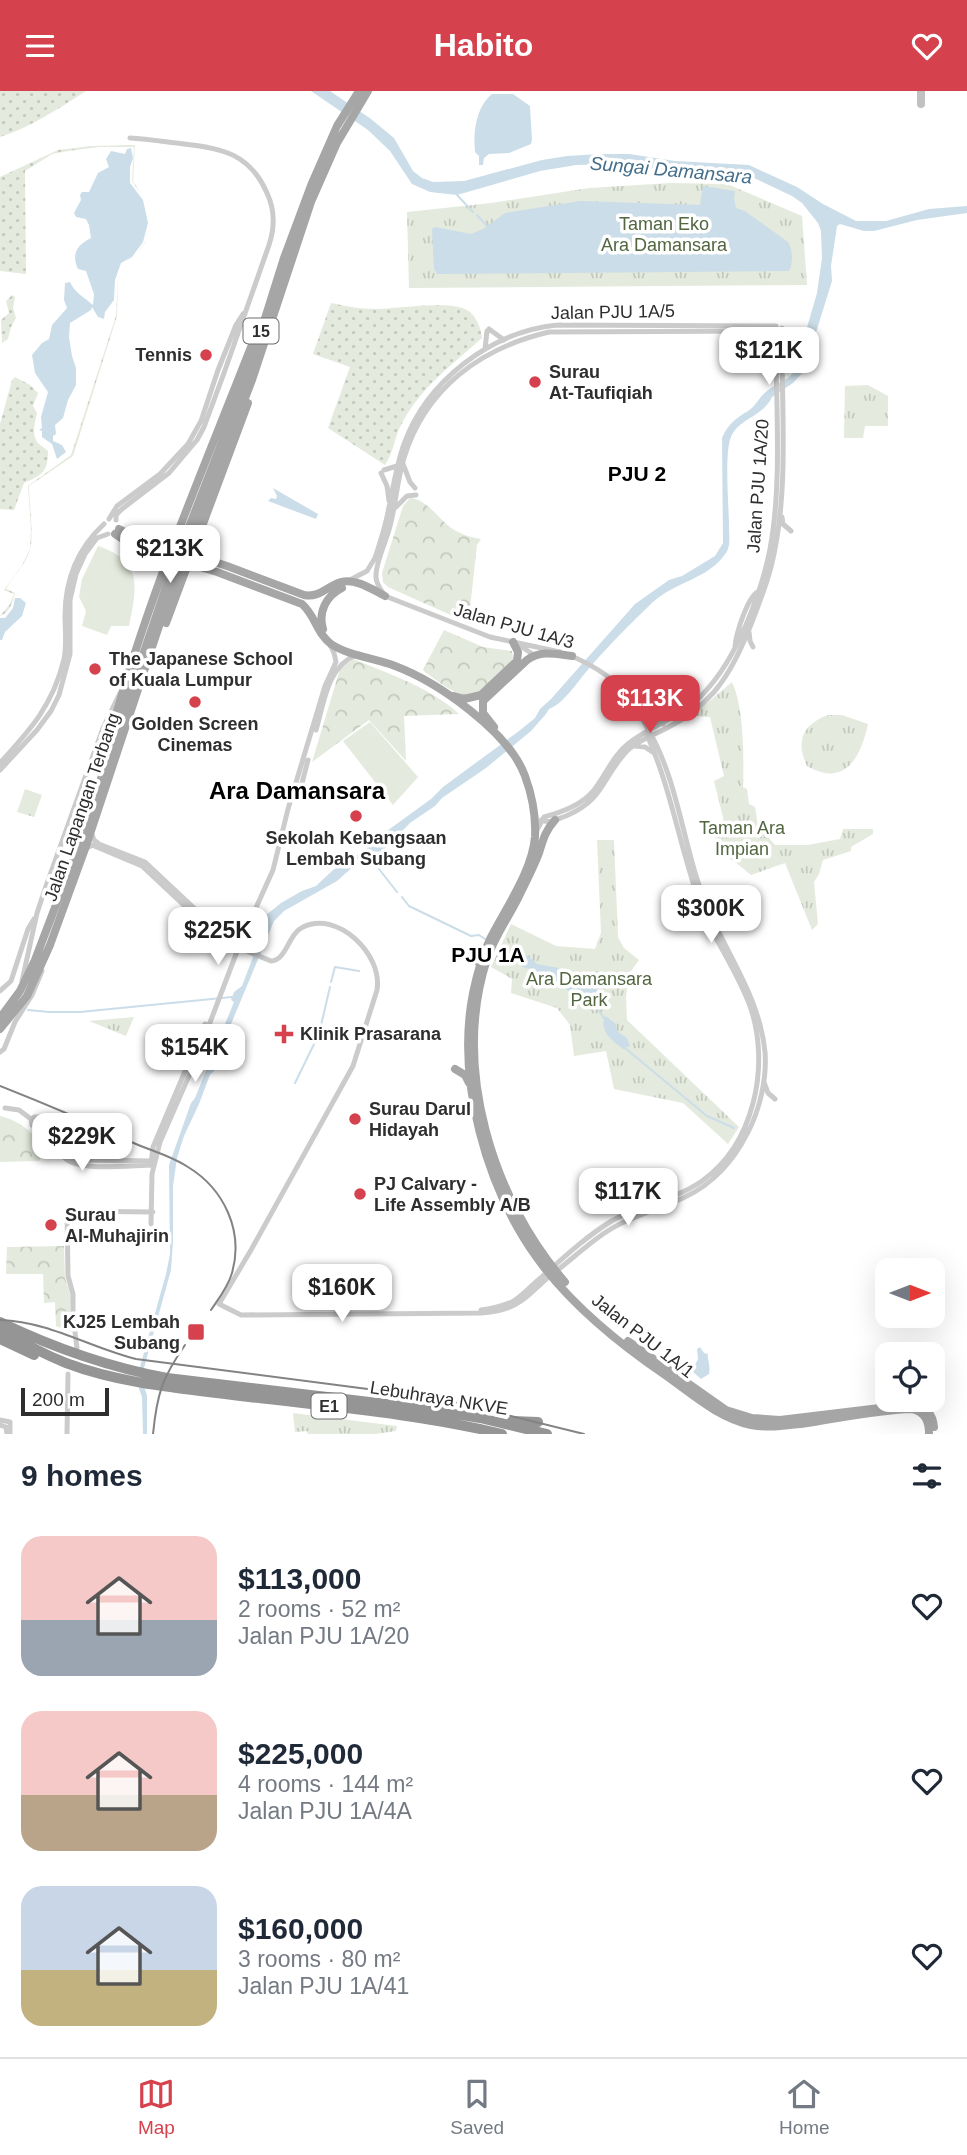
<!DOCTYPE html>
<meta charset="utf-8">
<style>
body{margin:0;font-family:Helvetica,sans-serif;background:#f6f6f7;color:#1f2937;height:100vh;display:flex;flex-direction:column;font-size:26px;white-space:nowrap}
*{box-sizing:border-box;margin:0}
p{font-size:23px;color:#747a83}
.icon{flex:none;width:38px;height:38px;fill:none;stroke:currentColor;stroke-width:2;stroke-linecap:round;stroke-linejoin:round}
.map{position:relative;height:1343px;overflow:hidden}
.side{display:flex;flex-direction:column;background:#fff;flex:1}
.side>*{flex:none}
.needle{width:46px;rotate:90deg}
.tools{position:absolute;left:875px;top:1167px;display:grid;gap:14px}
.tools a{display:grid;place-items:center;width:70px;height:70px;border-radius:14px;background:#fff;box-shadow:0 7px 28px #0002;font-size:35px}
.scale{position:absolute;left:21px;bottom:18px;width:88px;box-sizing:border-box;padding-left:7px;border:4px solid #2e2e2e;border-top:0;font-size:19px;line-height:24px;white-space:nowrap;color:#2e2e2e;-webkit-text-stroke:5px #fff;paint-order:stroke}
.price{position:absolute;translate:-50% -60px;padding:0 16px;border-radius:14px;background:#fff;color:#222;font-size:23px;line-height:46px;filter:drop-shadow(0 2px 4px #0008)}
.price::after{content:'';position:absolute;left:50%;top:42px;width:21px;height:16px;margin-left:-10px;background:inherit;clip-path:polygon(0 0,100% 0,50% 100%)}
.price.on{background:#d5414c;color:#fff}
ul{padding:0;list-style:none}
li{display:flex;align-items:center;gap:21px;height:175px;padding:0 21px}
li span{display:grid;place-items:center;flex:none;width:196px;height:140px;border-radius:21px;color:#555}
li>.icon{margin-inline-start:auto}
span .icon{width:84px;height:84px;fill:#fffc;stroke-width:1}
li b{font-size:30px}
h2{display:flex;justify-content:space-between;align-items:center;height:84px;padding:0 21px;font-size:30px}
header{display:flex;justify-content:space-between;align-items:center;height:91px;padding:0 21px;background:#d5414c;color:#fff;font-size:32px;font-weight:700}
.dock{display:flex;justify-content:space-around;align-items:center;height:98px;border-top:2px solid #e0e1e3;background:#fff;font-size:19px;color:#747a83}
.dock a{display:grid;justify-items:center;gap:4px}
.dock .on{color:#d5414c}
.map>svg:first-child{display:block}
</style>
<header><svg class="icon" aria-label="menu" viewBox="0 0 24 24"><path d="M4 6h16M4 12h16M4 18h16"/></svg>Habito<svg class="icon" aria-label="heart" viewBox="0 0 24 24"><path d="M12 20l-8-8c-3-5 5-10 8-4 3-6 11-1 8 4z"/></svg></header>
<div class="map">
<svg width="967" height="1343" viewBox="0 0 967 1343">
<defs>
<pattern id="grass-dots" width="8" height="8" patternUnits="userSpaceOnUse" patternTransform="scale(1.75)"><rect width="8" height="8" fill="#e4eadd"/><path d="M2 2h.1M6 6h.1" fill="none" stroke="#c4c9be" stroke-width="1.8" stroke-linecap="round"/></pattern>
<pattern id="forest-crowns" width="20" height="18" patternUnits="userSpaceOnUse" patternTransform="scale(1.75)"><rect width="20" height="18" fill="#e4eadd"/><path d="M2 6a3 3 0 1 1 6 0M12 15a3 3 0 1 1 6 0" fill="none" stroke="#c4c9be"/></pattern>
<pattern id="park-tufts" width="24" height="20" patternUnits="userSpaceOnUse" patternTransform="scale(1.75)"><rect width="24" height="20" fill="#e4eadd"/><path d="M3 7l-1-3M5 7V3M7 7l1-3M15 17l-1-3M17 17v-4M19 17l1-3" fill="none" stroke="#c4c9be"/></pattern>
</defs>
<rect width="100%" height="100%" fill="#fff"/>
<path fill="url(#grass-dots)" d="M 0,0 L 86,0 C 58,18 31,36 0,46 Z
M 135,54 L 133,90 L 143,106 L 150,131 L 145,152 L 133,167 L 125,171 L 118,186 L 117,225 L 73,365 L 29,395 C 29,412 34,445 30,459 C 26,473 13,485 6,498 L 15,502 C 12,512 10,522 0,525 L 10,513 L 14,503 L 4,499 L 21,476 L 30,458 L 31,439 L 28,395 L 71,364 L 116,225 L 118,186 L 125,171 L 134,166 L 145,151 L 150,131 L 143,106 L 132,90 L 134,56 L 99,56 L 68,60 L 52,63 L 25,80 L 26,183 L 0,180 L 0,86 L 58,59 L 91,55 Z
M 12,204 L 15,206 L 13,217 L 16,227 L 11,236 L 8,248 L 2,252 L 1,229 L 9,222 L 6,210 Z
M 331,212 C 345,215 360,218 375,218 C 396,218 450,209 467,219 C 476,224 481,237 482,247 C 453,273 419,298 401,334 C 394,347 394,361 385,374 L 328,337 L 350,276 L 313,263 Z
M 15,286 L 30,294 L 38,302 L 33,315 L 37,322 C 35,331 31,344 38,352 C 41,355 45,357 48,360 C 48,381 42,384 24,392 L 14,419 L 0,418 L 0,333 L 12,289 Z"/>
<path fill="url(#forest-crowns)" d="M 410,407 C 426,408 437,426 450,436 C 459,443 470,446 481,448 L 477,454 L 470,517 L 466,521 L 464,530 L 388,496 L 383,491 L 382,482 L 403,415 Z
M 444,539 L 483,556 L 512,560 L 513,567 L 511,572 C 499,583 479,611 460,603 C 448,599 437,589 426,582 L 423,579 Z
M 353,568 C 389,583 430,596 459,623 L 404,625 L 406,670 L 369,629 L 312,671 L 340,578 Z
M 0,1025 C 21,1030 32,1042 46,1057 L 39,1070 L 0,1071 Z
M 64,1155 L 65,1187 L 71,1205 L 70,1226 L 73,1241 L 56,1235 L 55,1211 L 44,1212 L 43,1183 L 6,1183 L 7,1156 Z"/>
<path fill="url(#park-tufts)" d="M 671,92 L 727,93 L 802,125 L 807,194 L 409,197 L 407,121 L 491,112 L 589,97 Z
M 868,294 L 888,305 L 888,335 L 865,335 L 863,347 L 844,347 L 845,295 Z
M 732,591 C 744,617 744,667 743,696 L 747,698 L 749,713 L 755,716 L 758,735 L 775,754 L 808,754 L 840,748 L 843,738 L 873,738 L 873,743 L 851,756 L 851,760 L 823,769 L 819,783 L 814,791 L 818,833 L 812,839 L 785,772 L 751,784 L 735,771 L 718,760 L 715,745 L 723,738 L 723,726 L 714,690 L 724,685 L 710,626 L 692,625 Z
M 828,624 L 842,624 L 868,633 C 861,666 845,697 807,675 C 795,650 803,633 828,624 Z
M 25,698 L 42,704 L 34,726 L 17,721 Z
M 597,749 L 614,749 L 618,846 L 624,857 L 639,869 L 629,883 L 626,906 L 627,929 L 739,1036 L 728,1053 L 683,1012 L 614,998 L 606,960 L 574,965 L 570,934 L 557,917 L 511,902 L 512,888 L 491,876 L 511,833 L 556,855 L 595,858 L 601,842 Z
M 134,926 L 126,945 L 89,930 Z
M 293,1322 L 397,1335 L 396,1340 L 375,1343 L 308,1343 L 307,1340 L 295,1341 Z"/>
<path fill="#e4eadd" d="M 98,455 C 143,470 137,495 129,535 L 111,535 L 107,544 L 82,535 L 86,520 L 79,506 L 82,488 Z
M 370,631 L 418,686 L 393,714 L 343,650 Z"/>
<path fill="#cbdde8" d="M 311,0 L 330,0 L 371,28 L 394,47 L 413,80 L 422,87 L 433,91 L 464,90 L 542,69 L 567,65 L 600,63 L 629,63 L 675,70 L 749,74 L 797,96 L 823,113 L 856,130 L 886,130 L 929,118 L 967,115 L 967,122 L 917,129 L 874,140 L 864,140 L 840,133 L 837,135 L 831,175 L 832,190 L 804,280 L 793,292 L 772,306 C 764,325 738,328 731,346 C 724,362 729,416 729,436 C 729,444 731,455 726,462 C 709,488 674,491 652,512 C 629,534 606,557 586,581 C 576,593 564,612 549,618 L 546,623 L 531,640 L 486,677 L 442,707 L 435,715 L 410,732 L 376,767 L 355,774 L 337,790 L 284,820 L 274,830 L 221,957 L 214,980 L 210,984 L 199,1013 L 184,1045 L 177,1067 L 173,1095 L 173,1150 L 171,1179 L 144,1277 L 144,1296 L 147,1304 L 147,1343 L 143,1343 L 142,1306 L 139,1298 L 140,1276 L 166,1183 L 170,1163 L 169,1074 L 191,1012 L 195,1007 L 234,911 L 231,909 L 234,901 L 242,895 L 256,858 L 260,834 L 265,825 L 281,812 L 302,800 L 316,795 L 333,779 L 365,759 L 380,745 L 431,708 L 443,696 L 519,640 L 535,627 L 540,618 L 551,608 L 635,513 L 669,489 L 682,485 L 715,465 L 723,452 L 722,347 C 728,333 736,327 748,320 C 756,315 760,305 767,300 C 776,292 787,290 794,281 L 817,202 L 822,167 L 821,140 L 818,132 L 802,112 L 792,105 L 750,85 L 673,80 L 611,73 L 576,74 L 540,80 L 457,104 L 430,101 L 412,93 L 390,60 L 368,39 Z
M 492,3 L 513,3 L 530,15 L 532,49 L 531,53 L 509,62 L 489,63 L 484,67 L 483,74 L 479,74 L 479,65 L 475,61 C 473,41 476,16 492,3 Z
M 131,57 L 133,67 L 130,76 L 130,92 L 143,109 L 148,132 L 143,151 L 132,166 L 121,172 L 115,189 L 114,209 L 105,221 L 104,228 L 98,226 L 92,216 L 91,219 L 70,232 L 69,246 L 72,265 L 76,277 L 76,294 L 68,309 L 63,327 L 55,334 L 56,343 L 53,345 L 53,350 L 62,354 L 66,361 L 57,368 L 52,353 L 42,346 L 42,340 L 39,339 L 42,337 L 41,326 L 48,301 L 35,282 L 32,264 L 42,252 L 49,248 L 52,234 L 67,217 L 64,209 L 65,192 L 70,191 C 74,201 85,207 93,214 L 94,203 L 86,180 L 78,178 C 71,163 77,154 91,147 L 89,134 L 86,128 L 76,126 L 74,122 L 81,109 L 80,104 L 82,101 L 89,101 L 98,82 L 109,76 L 106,68 L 111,60 L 125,63 L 127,58 Z
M 703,95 L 735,100 L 734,107 L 736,117 L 745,120 L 788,151 C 793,158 793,173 789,180 L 441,183 L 437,183 L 434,178 L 432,138 L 435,136 L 471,143 L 483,138 L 505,122 L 580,110 L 700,114 Z
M 273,397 L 318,423 L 316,428 L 268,410 L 271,407 L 276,408 L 277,405 Z
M 15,507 L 20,507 L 26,512 L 22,525 L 5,541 L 2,549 L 0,549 L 0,527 L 5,527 L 13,517 Z
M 527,864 L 537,873 L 559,877 L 569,888 C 583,887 592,893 602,903 L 599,917 L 590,918 L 584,914 L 582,909 L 567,899 L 562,893 L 547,889 L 534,879 L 522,876 L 518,868 L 520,865 Z
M 605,925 L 615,932 L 618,941 L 627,947 L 630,955 L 623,958 C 612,949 599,941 605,925 Z
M 700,1256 L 704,1262 L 708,1263 C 707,1269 711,1275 709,1283 L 701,1288 L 692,1280 L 698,1268 L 697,1258 Z"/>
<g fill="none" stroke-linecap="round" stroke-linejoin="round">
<path stroke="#cbdde8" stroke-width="2" d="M 457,104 L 473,121
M 477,124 L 487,135
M 372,769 L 397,801
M 402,806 L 409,815 L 471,845 L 479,844 L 485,848
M 504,860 L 519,869
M 331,891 L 335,876 L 359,880
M 597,917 L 604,927
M 28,919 L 49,921 L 80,921 L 232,906
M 625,957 L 707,1025 L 734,1037
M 295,992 L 319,943 L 330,896"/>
<path stroke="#c1c1c1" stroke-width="8" d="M 921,0 L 921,13"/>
<path stroke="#cbcbcb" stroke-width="5" d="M 489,238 L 504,249
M 485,258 L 487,240
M 403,373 L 410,391 L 415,397
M 384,379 L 397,375
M 381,382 L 387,395 L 389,410
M 396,416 L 407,405 L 416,404
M 782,426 L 783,433 L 791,440
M 109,428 L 117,415 L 160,383 L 188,353 L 201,330 L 218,279 L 236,234 L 243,223
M 116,429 L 116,424 L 122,418 L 169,382 L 197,349 L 204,336 L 224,282 L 269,154 C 275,136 275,119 267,102 C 250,63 222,57 184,53 C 166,51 148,48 130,47
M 348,490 L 367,480 L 375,467 C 380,452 385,437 388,421 C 393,398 396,375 404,353 C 427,290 490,241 557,234 L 776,235
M 749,541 L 750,550 L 753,556
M 519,554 L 534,564
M 735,556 C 736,543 747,506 759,500
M 560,561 L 490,546 L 385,505 C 381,499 376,493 376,486 C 375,472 387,449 390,435 C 396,413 397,389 404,367 C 425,298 480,257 549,241 L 782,240
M 641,623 L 652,630 L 663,633
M 316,639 C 324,612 327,576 356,564
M 635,655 L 645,656 L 654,662
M 0,672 C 31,638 53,614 64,568 C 67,554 65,538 65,525 C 65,488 77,458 104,433
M 0,679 L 37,639 L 51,620 L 59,604 L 70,563 L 70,509 L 76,483 L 85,463 L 97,447 L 108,443
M 294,704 L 301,696 L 308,669
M 541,729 C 550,733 557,728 566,725 C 604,709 602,687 626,661 C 635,651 651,645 663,639 C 682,630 700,617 714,601 C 731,581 742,556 752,531 C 759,513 766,495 771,476 C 790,402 781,313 782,237
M 537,739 L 544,726 C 562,721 582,714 594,699 C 606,684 613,664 629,652 C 652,635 679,626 700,606 C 721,585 734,561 746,534 C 756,510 765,485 770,458 C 783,389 775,306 776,235
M 91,741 L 94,749 L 99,753 L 145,771 L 226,847 L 234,852
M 87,757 L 92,754 L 142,775 L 222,850 L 271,870 C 287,869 288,843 303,836 C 337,819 383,863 377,899 L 353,975 L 251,1159 L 219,1213 L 241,1224 L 481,1222 C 495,1221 510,1218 521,1210 C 530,1204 537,1196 545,1189 C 565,1174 583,1157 603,1143 C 629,1125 658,1119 685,1106 C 713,1093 734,1069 747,1043 C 760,1019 767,987 765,961 C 760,908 728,865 708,818 C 683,760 680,693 648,638 C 642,629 639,619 633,610 C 617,589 593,574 569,564
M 22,890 L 37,822 L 46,795 L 103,637 L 120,602
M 0,900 L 11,890 L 28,838 L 34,828
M 0,961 L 4,958 L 15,931 L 32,904 L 42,880
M 764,991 L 768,1002 L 775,1008
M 5,1017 L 19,1019 L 31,1028 L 32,1034 L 38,1035
M 31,1028 L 34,1026 L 39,1026 C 45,1041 60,1059 75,1069 L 153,1070
M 36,1036 C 46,1046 55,1060 66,1068 C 83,1081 132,1074 154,1074
M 151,1073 L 153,1056 L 205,933
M 151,1133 L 152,1083 L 160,1051 L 195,971 L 241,850 L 273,779 L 288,718 L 325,595 L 336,571 L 334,562 L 330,554
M 481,1219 C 492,1218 502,1215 512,1211 C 521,1206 529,1197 536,1191 C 560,1170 584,1147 610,1131 C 639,1114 675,1109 702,1090 C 754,1053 770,976 751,918 C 739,883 716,852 702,818 C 680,760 672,698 646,642
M 77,1257 L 73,1225 L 73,1203 L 68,1185 L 67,1120 L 153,1121
M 0,1329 L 10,1331 L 10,1343
M 0,1334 L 6,1336 L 7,1343
M 67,1343 L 68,1283"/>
<path stroke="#a6a6a6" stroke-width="8" d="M 119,438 L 140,448 L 175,459
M 115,443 L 143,462 L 187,472 L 217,481 L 302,513 C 315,524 317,543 331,553 C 349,565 374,567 395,575 C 438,591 509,641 525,685 C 532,704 536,726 535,746 C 532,781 505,818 490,848 C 482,865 477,883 473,902 C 456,989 486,1096 537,1167 C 571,1214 618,1252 665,1284 C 692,1303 718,1327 751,1334 C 768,1337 784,1335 801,1333 C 837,1328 875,1319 912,1318 C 925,1321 929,1330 929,1343
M 187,462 L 227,475 L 304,504 C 320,507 327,495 341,491 C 356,487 373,499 385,505
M 166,532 L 248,312
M 323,538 C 318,521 326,505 342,497
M 454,605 L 464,608 L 481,604 L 517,570 L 518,561 L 513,551
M 115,628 C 150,501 203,379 251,256
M 494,636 L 483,622 L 483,610 L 527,569 C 541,559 555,563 572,565
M 555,729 C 545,740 543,749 539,762 C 534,775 527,789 521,801 C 511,823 495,844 487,868 C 452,977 492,1107 565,1191
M 471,859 L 480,874
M 0,927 L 20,900 L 35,869 L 75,764 L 167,493 L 244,294 L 284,167 L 312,92 L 337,35 L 359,0
M 0,938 L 27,905 L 50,854 L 85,758 L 173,493 L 252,289 L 311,111 L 337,52 L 368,0
M 455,978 L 465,984 L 469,992
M 628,1250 L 726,1319 L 752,1327 L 780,1329 L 913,1313 C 926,1316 933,1323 934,1336
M 662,1273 L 673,1269"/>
<path stroke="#959595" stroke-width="10" d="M 0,1231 C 54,1257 108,1276 167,1287 L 420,1317 L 480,1327 L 547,1343
M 0,1238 C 21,1251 43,1263 66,1272 C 124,1294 188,1298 249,1306 C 334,1316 419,1323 502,1343
M 0,1248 L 34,1264
M 512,1330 L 538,1331"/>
<path stroke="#838383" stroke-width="2" d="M 0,995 C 43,1012 86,1030 129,1050 C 148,1059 170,1064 188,1076 C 224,1098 244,1140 232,1182 C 228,1196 219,1207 211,1219
M 0,1229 C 51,1231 88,1256 136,1268 L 383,1300 L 463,1313 L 584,1343
M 153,1343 C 157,1303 162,1287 185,1254"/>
</g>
<g fill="#d5414c" stroke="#fff" stroke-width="2.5">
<circle cx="206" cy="264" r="7"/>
<circle cx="535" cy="291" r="7"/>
<circle cx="95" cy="578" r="7"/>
<circle cx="195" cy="611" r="7"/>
<circle cx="356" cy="725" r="7"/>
<path d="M280.5 932.5h7v7h7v7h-7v7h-7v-7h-7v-7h7z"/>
<circle cx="355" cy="1028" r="7"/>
<circle cx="360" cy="1103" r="7"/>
<circle cx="51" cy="1134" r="7"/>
<rect x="187" y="1232" width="18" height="18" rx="3.5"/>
</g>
<g text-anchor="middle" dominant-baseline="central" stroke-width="7" stroke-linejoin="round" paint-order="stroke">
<g fill="#fff" stroke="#6d6d6d" stroke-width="2">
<rect x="243.5" y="227.5" width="35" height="25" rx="5"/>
<rect x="311.5" y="1302.5" width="35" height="25" rx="5"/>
</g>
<g font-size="16" font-weight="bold" fill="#2e2e2e">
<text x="261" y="240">15</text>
<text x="329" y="1315">E1</text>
</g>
<g font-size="18" fill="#526640" stroke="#fff">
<text x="664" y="133">Taman Eko<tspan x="664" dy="21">Ara Damansara</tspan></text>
<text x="742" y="737">Taman Ara<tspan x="742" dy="21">Impian</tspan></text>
<text x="589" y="888">Ara Damansara<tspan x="589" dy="21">Park</tspan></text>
</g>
<g font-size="18" fill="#2e2e2e" stroke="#fff">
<text transform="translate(613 221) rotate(-1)">Jalan PJU 1A/5</text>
<text transform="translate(758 395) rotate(-86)">Jalan PJU 1A/20</text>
<text transform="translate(514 535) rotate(16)">Jalan PJU 1A/3</text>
<text transform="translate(82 716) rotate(-71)">Jalan Lapangan Terbang</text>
<text transform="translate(643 1245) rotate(38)">Jalan PJU 1A/1</text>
<text transform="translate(439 1307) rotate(9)">Lebuhraya NKVE</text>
</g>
<g font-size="18" font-weight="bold" fill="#2e2e2e" stroke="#fff" text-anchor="start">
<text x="192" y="264" text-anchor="end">Tennis</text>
<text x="549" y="281">Surau<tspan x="549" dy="21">At-Taufiqiah</tspan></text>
<text x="109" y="568">The Japanese School<tspan x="109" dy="21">of Kuala Lumpur</tspan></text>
<text x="195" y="633" text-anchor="middle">Golden Screen<tspan x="195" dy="21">Cinemas</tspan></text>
<text x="356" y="747" text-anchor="middle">Sekolah Kebangsaan<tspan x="356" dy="21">Lembah Subang</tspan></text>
<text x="300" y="943">Klinik Prasarana</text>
<text x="369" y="1018">Surau Darul<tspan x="369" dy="21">Hidayah</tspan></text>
<text x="374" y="1093">PJ Calvary -<tspan x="374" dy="21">Life Assembly A/B</tspan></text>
<text x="65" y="1124">Surau<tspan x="65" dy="21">Al-Muhajirin</tspan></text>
<text x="180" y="1231" text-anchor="end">KJ25 Lembah<tspan x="180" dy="21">Subang</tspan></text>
</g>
<g font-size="19" font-style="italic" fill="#446e89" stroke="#fff">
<text transform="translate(671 79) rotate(5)">Sungai Damansara</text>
</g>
<g font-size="21" font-weight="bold" fill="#000" stroke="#fff">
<text x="637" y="382">PJU 2</text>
<text x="488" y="863">PJU 1A</text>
</g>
<g font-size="24" font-weight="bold" fill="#000" stroke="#fff">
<text x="297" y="699">Ara Damansara</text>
</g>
</g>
</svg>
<div class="tools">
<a><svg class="needle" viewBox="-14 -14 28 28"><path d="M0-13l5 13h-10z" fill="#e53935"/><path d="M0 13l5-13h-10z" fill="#747a83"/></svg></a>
<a><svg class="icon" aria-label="locate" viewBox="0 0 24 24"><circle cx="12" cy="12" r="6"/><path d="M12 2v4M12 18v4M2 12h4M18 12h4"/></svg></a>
</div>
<div class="scale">200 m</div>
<b class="price" style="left:769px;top:296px">$121K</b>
<b class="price" style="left:170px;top:494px">$213K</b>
<b class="price on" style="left:650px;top:644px">$113K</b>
<b class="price" style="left:711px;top:854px">$300K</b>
<b class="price" style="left:218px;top:876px">$225K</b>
<b class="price" style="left:195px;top:993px">$154K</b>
<b class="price" style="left:82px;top:1082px">$229K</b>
<b class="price" style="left:628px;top:1137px">$117K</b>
<b class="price" style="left:342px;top:1233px">$160K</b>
</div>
<section class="side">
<h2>9 homes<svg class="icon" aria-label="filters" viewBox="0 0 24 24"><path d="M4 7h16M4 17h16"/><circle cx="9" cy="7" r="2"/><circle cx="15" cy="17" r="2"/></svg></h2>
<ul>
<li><span style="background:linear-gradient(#f6c9c9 60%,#9aa5b1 0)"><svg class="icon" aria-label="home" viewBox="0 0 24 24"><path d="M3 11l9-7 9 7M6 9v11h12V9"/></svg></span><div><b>$113,000</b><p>2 rooms · 52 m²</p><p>Jalan PJU 1A/20</p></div><svg class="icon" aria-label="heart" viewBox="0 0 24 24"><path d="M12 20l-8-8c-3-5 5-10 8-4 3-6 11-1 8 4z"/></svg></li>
<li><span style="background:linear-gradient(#f6c9c9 60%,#b9a48a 0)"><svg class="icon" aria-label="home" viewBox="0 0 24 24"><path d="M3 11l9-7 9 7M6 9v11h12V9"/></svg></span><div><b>$225,000</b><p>4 rooms · 144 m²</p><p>Jalan PJU 1A/4A</p></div><svg class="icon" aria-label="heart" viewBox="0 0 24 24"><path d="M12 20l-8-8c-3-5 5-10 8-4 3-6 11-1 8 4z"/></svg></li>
<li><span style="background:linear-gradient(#c9d6e8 60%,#c2b280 0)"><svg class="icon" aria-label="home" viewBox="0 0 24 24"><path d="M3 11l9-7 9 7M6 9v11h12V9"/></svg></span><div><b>$160,000</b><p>3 rooms · 80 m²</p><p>Jalan PJU 1A/41</p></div><svg class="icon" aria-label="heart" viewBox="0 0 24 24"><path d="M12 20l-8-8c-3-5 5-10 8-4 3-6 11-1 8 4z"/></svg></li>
</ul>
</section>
<nav class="dock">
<a class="on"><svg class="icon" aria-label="map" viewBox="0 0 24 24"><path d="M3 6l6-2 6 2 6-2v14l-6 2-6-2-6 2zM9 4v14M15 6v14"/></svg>Map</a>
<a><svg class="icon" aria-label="saved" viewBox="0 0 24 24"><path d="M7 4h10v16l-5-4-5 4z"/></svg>Saved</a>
<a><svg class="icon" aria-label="home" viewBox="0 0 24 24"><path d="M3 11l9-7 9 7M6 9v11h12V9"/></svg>Home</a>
</nav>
